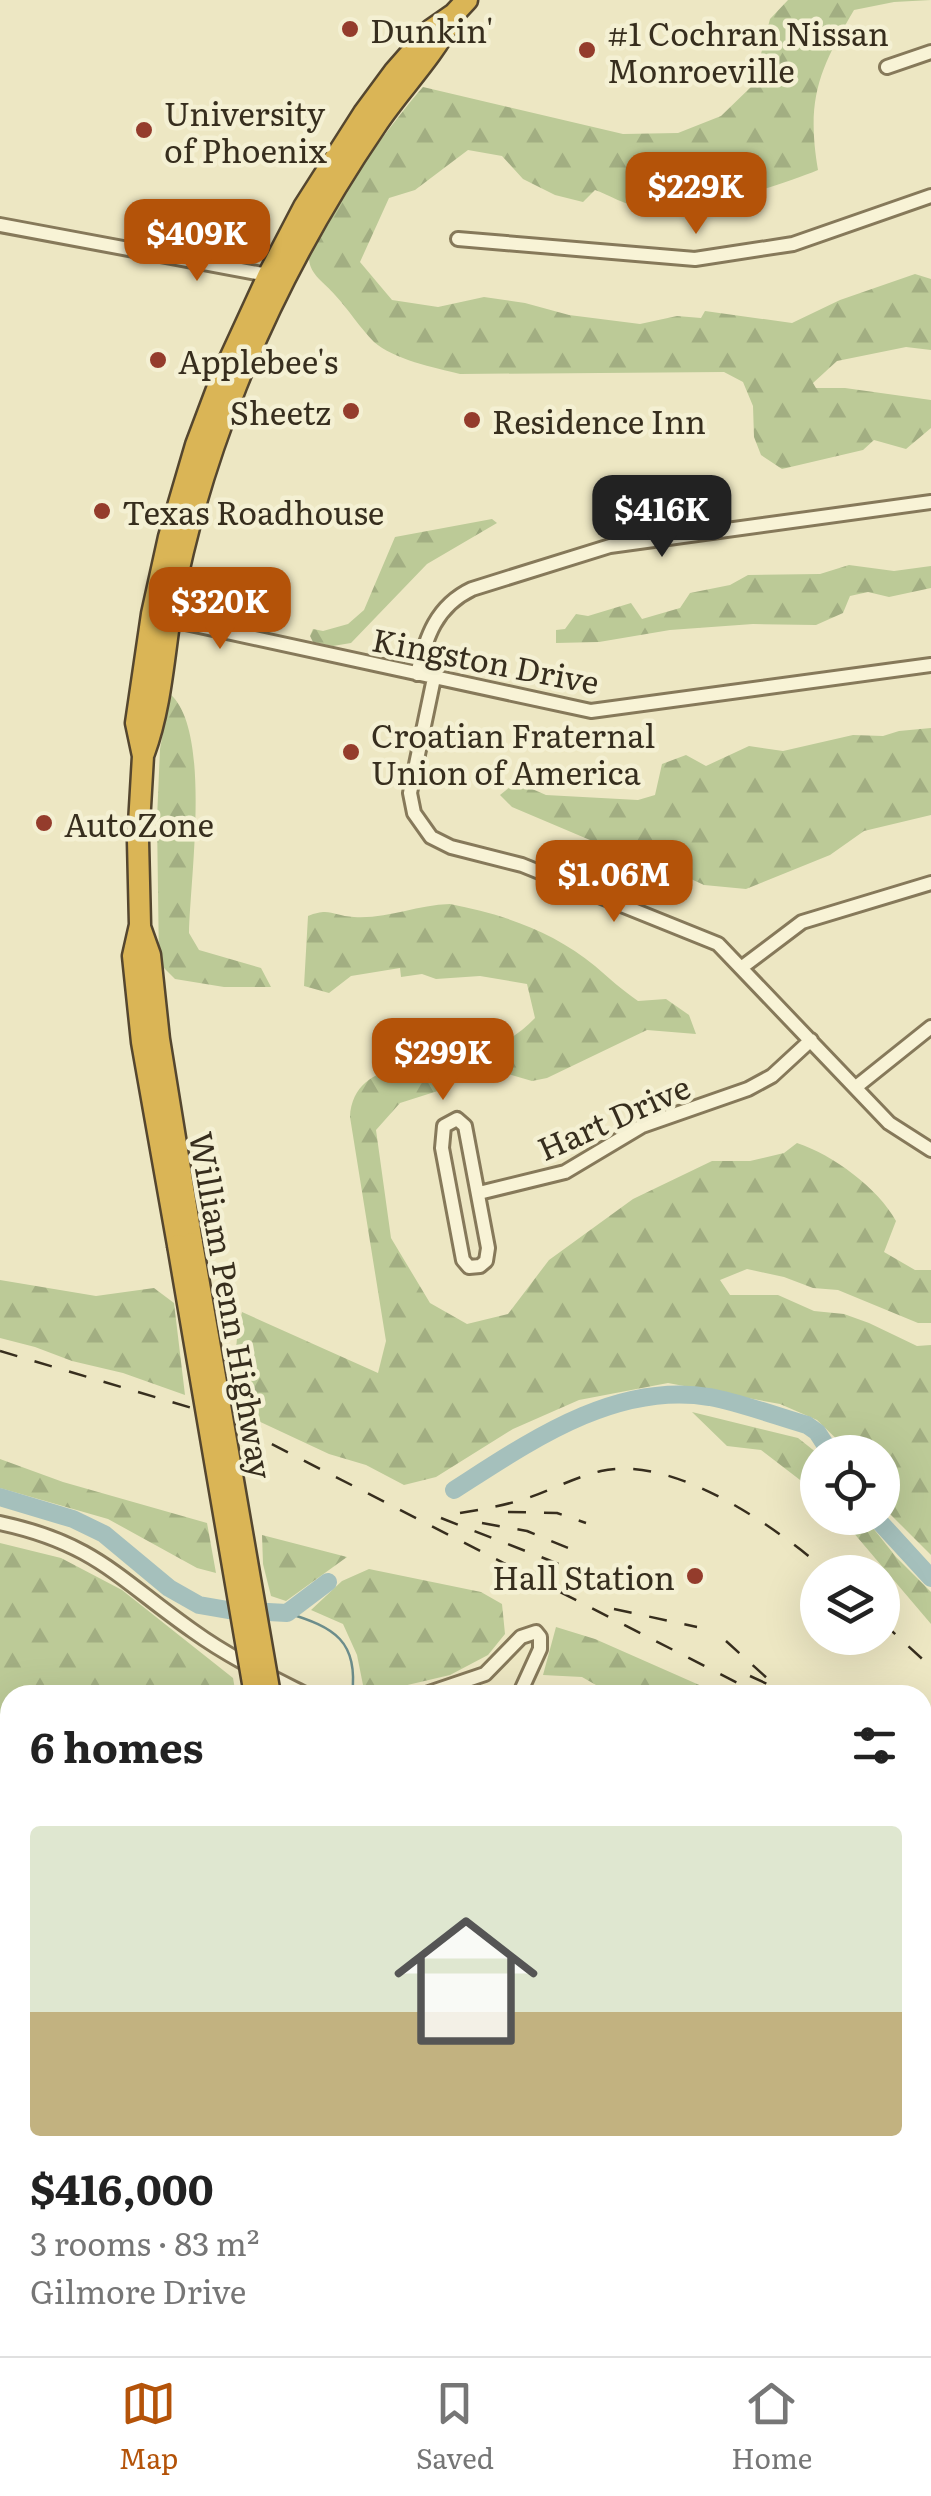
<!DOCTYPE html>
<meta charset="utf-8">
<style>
body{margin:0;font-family:Literata,serif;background:#f2f2f2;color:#222;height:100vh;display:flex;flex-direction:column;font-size:38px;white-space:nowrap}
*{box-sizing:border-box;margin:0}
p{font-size:32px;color:#767676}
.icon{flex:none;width:55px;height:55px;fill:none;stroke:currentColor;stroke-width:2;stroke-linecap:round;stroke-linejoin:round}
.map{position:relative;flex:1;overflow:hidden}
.panel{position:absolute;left:0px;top:1685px;width:932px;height:672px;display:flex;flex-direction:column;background:#fff;border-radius:30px 30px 0 0;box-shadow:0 10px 40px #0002}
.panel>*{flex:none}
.fabs{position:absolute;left:800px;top:1435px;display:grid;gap:20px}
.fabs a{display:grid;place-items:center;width:100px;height:100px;border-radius:50%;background:#fff;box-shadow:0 10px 40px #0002;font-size:50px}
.price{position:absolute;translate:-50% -85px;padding:0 22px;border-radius:20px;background:#b45309;color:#fff;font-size:32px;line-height:65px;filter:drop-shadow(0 2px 5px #0008)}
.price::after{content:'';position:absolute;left:50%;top:60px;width:30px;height:22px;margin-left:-15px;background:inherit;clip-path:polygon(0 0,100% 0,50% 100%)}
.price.on{background:#222;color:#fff}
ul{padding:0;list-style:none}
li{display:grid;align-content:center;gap:20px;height:530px;padding:0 30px}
li span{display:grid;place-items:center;height:310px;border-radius:10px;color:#555}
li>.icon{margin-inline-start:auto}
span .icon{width:180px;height:180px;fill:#fffc;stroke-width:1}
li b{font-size:42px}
h2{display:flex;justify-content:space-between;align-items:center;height:120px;padding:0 30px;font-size:42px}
.menu{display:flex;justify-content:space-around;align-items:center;height:140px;border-top:2px solid #e0e0e0;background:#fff;font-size:28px;color:#767676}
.menu a{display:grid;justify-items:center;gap:5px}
.menu .on{color:#b45309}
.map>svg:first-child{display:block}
</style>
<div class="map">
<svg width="931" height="2356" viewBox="0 0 931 2356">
<defs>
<pattern id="forest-firs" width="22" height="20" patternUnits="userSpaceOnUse" patternTransform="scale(2.5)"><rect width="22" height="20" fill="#bcca97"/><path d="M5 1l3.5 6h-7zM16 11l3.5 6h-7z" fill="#a2ae82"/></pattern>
</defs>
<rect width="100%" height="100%" fill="#ede7c3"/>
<path fill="url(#forest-firs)" d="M 788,0 L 931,0 L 894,2 L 854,10 C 819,70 806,99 818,170 C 772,189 690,213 640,207 C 625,205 609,195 595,190 L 583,202 L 555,195 L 523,179 L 502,156 L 468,150 L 415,190 L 389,198 L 360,262 L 392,300 L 438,307 L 484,297 L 525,303 L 569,315 L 640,324 L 677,316 L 701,318 L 705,311 L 792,323 L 840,300 L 915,274 L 931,279 L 931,350 L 906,347 L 837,361 L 813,383 L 816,388 L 845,388 L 931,400 L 931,428 L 906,449 L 874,440 L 863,450 L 782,469 L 761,455 L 754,437 L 753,406 L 743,382 L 724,372 L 460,374 C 435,368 393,359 374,342 C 360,328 349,310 335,295 C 325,283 310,275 309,259 C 309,232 401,111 423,87 L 623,134 L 678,133 L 721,116 L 753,85 L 770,19 Z
M 492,519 L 497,523 L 427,564 L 351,643 L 333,646 L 313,642 L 310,636 L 313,629 L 323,631 L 348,624 L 364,610 L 395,537 Z
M 849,565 L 894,571 L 931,566 L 931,588 L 889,597 L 868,592 L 850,596 L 843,613 L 816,625 L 753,624 L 670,630 L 599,642 L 556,643 L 556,630 L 565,629 L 576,614 L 588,616 L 631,603 L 642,619 L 680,608 L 690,593 L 730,585 L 748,575 L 820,574 Z
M 170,694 C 212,730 190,878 189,933 L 199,950 L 261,968 L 271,987 L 224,987 L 175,979 L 159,963 L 157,819 L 160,749 Z
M 931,728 L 931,815 L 864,831 L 830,855 L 746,889 L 704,885 L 650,860 L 597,843 L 512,807 L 500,795 L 516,782 L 546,795 L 638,800 L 655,795 L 662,764 L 686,755 L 706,766 L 749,746 L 783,751 L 853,735 L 883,736 L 899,731 Z
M 450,904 C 502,914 553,931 595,966 C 609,978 622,990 638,1001 L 666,999 L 689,1015 L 696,1034 L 647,1030 L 547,1078 L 532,1081 L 505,1073 L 464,1077 L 444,1089 L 400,1103 L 376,1130 L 391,1238 L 430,1303 L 467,1324 L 508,1314 L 549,1260 L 633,1199 L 712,1161 L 750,1161 L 784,1153 L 797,1143 C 833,1155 878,1188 896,1221 L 884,1252 L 915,1270 L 931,1270 L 931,1323 L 918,1323 L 838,1290 L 813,1288 L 784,1277 L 747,1269 L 720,1280 L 730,1295 L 778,1295 L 814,1311 L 844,1314 L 869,1323 L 917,1346 L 931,1345 L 931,1555 L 890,1514 L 883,1501 L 882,1452 L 850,1452 L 817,1420 L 780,1404 L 668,1383 L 579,1400 L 513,1429 L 436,1477 L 404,1485 L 366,1465 L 329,1454 L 252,1418 C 236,1374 231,1358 242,1312 L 378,1373 L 386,1341 L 350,1117 C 354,1054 434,1069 476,1054 C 499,1046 518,1036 535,1018 L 527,984 L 480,976 L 436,979 L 422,974 L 401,977 L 400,968 L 351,976 L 329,993 L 304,986 L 308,916 C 330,907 333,916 354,917 C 388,919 416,905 450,904 Z
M 0,1280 L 96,1296 L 154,1288 L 174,1303 L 185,1395 L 123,1373 L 72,1361 L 35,1347 L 0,1338 Z
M 692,1412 L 798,1438 L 817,1453 L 817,1493 L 761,1450 L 727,1446 Z
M 0,1459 L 63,1482 L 207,1523 L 216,1573 L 197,1568 L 108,1519 L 0,1488 Z
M 841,1518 L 865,1518 L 896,1557 L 931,1592 L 931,1624 Z
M 262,1535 L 347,1557 L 286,1601 L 271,1596 L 263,1564 Z
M 0,1543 L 61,1558 L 122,1590 L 233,1678 L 236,1695 L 10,1695 L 10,1732 L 0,1729 Z
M 369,1569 L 481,1592 L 502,1604 L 505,1634 L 488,1655 L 450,1675 L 365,1695 L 357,1655 L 343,1624 L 311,1610 L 342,1581 Z
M 556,1627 L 595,1639 L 722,1695 L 626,1695 L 603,1689 L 582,1677 L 543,1675 Z"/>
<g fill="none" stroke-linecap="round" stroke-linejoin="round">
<path stroke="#6c8d8b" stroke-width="2.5" d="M 287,1613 C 334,1627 359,1641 352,1695"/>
<path stroke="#a5c0bc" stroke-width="18" d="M 454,1490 C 529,1442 615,1381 710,1397 C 741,1403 776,1416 807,1425 L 817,1432 L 830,1452
M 0,1497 L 73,1519 L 104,1534 L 169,1588 L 199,1605 L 228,1610 L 287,1613 L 328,1582
M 876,1518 L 931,1578"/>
<defs>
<path id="minor" d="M 887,67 L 931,52
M 0,225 L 273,276
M 458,239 L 695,259 L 793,244 L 931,196
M 167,619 L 591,711 L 931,665
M 417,674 C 426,637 436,606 472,589 L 610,546 L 931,502
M 434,678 L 410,793 L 414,813 L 431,837 L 451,847 L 522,865 L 718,944 L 889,1123 L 931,1150
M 741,968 L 802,922 L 931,883
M 856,1087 L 931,1027
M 457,1119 L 465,1126 L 488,1248 L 486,1261 L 480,1266 L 469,1267 L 463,1260 L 442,1148 L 444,1126 Z
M 479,1193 L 565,1172 L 642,1126 L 748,1089 L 772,1076 L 811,1040
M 0,1523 C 94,1543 119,1579 193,1631 C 229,1657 267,1675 307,1695
M 423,1695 L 485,1674 L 521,1637 L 536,1632 L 540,1637 L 540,1649 L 519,1695
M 922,1842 L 931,1846
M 0,1898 L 10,1910
M 0,2226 L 10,2209"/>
<path id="highway" d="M 144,753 C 162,704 164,649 173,597 C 187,525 209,454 236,386 C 273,294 320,207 376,125 C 400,89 432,58 451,20
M 140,927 L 150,955 L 159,1039 L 192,1243
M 178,1245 L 142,1042 L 133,956 L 140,925 L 138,841 L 143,756 L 136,723 L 152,614 L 169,537 L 196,445 L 222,376 L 268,276 L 304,207 L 364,113 L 395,71 L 431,30 L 454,14 L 467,0
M 348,2348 L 349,2356"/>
</defs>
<use href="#minor" stroke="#86795a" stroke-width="18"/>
<use href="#highway" stroke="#54462f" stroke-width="25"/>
<use href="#minor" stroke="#f8f3d6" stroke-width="12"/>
<use href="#highway" stroke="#dab556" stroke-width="20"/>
<path stroke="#372e1e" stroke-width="2.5" stroke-dasharray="18 18" stroke-linecap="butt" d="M 0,1351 L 192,1408 L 254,1435 L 761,1695
M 508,1512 L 557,1513 L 586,1523
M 460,1513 C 484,1509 506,1505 528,1498 C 553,1489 576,1477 601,1471 C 675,1455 774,1526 828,1572
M 441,1518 L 564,1566
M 482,1523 L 527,1531 L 573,1550
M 614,1609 L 697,1627
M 882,1622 L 931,1667
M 726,1641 L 768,1679
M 750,1676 L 791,1695
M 922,1741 L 931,1744
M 922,1778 L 931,1782"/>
<defs>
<path id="highway-bridge" d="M 192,1243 L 270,1695
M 178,1245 L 255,1695"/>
</defs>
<use href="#highway-bridge" stroke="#54462f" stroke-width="25" stroke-linecap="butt"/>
<use href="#highway-bridge" stroke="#dab556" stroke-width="20"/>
</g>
<g fill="#943c2c" stroke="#f4f0d3" stroke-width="4">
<circle cx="350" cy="29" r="10"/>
<circle cx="587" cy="50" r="10"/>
<circle cx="144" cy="130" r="10"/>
<circle cx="158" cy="360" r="10"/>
<circle cx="351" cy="411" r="10"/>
<circle cx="472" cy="420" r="10"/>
<circle cx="102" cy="511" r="10"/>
<circle cx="351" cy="752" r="10"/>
<circle cx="44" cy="823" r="10"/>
<circle cx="695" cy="1576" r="10"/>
</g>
<g text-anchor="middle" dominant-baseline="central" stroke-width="9" stroke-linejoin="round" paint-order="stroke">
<g font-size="32" fill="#372e1e" stroke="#f4f0d3" text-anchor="start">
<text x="370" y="29">Dunkin'</text>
<text x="607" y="32">#1 Cochran Nissan<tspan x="607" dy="37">Monroeville</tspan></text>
<text x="164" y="112">University<tspan x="164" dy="37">of Phoenix</tspan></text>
<text x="178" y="360">Applebee's</text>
<text x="331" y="411" text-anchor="end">Sheetz</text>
<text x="492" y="420">Residence Inn</text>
<text x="122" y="511">Texas Roadhouse</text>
<text x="371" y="734">Croatian Fraternal<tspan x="371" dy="37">Union of America</tspan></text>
<text x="64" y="823">AutoZone</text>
<text x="675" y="1576" text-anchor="end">Hall Station</text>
</g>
<g font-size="32" fill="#372e1e" stroke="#f4f0d3">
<text transform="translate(486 659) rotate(11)">Kingston Drive</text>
<text transform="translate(613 1116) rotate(-24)">Hart Drive</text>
<text transform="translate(233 1305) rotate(80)">William Penn Highway</text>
</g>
</g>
</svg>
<div class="fabs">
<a><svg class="icon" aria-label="locate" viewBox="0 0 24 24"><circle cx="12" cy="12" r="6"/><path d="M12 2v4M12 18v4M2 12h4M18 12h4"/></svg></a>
<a><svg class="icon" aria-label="layers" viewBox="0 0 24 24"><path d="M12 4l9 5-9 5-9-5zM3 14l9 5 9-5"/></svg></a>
</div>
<b class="price" style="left:696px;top:237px">$229K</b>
<b class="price" style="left:197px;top:284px">$409K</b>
<b class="price on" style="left:662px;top:560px">$416K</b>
<b class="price" style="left:220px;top:652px">$320K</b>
<b class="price" style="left:614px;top:925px">$1.06M</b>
<b class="price" style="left:443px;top:1103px">$299K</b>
<section class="panel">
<h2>6 homes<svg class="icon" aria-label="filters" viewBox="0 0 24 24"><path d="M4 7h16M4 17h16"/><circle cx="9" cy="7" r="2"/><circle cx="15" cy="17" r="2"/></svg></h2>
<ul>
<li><span style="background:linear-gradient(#dfe7d0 60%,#c2b280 0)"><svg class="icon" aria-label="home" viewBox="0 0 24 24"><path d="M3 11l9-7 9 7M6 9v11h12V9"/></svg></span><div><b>$416,000</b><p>3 rooms · 83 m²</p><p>Gilmore Drive</p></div></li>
</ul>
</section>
</div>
<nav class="menu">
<a class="on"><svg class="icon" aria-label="map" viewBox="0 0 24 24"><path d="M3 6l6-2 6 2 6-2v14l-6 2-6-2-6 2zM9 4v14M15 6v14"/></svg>Map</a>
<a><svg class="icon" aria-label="saved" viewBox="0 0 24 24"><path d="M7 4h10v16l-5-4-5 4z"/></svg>Saved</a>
<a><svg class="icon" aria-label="home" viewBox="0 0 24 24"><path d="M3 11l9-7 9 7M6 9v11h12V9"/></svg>Home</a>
</nav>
